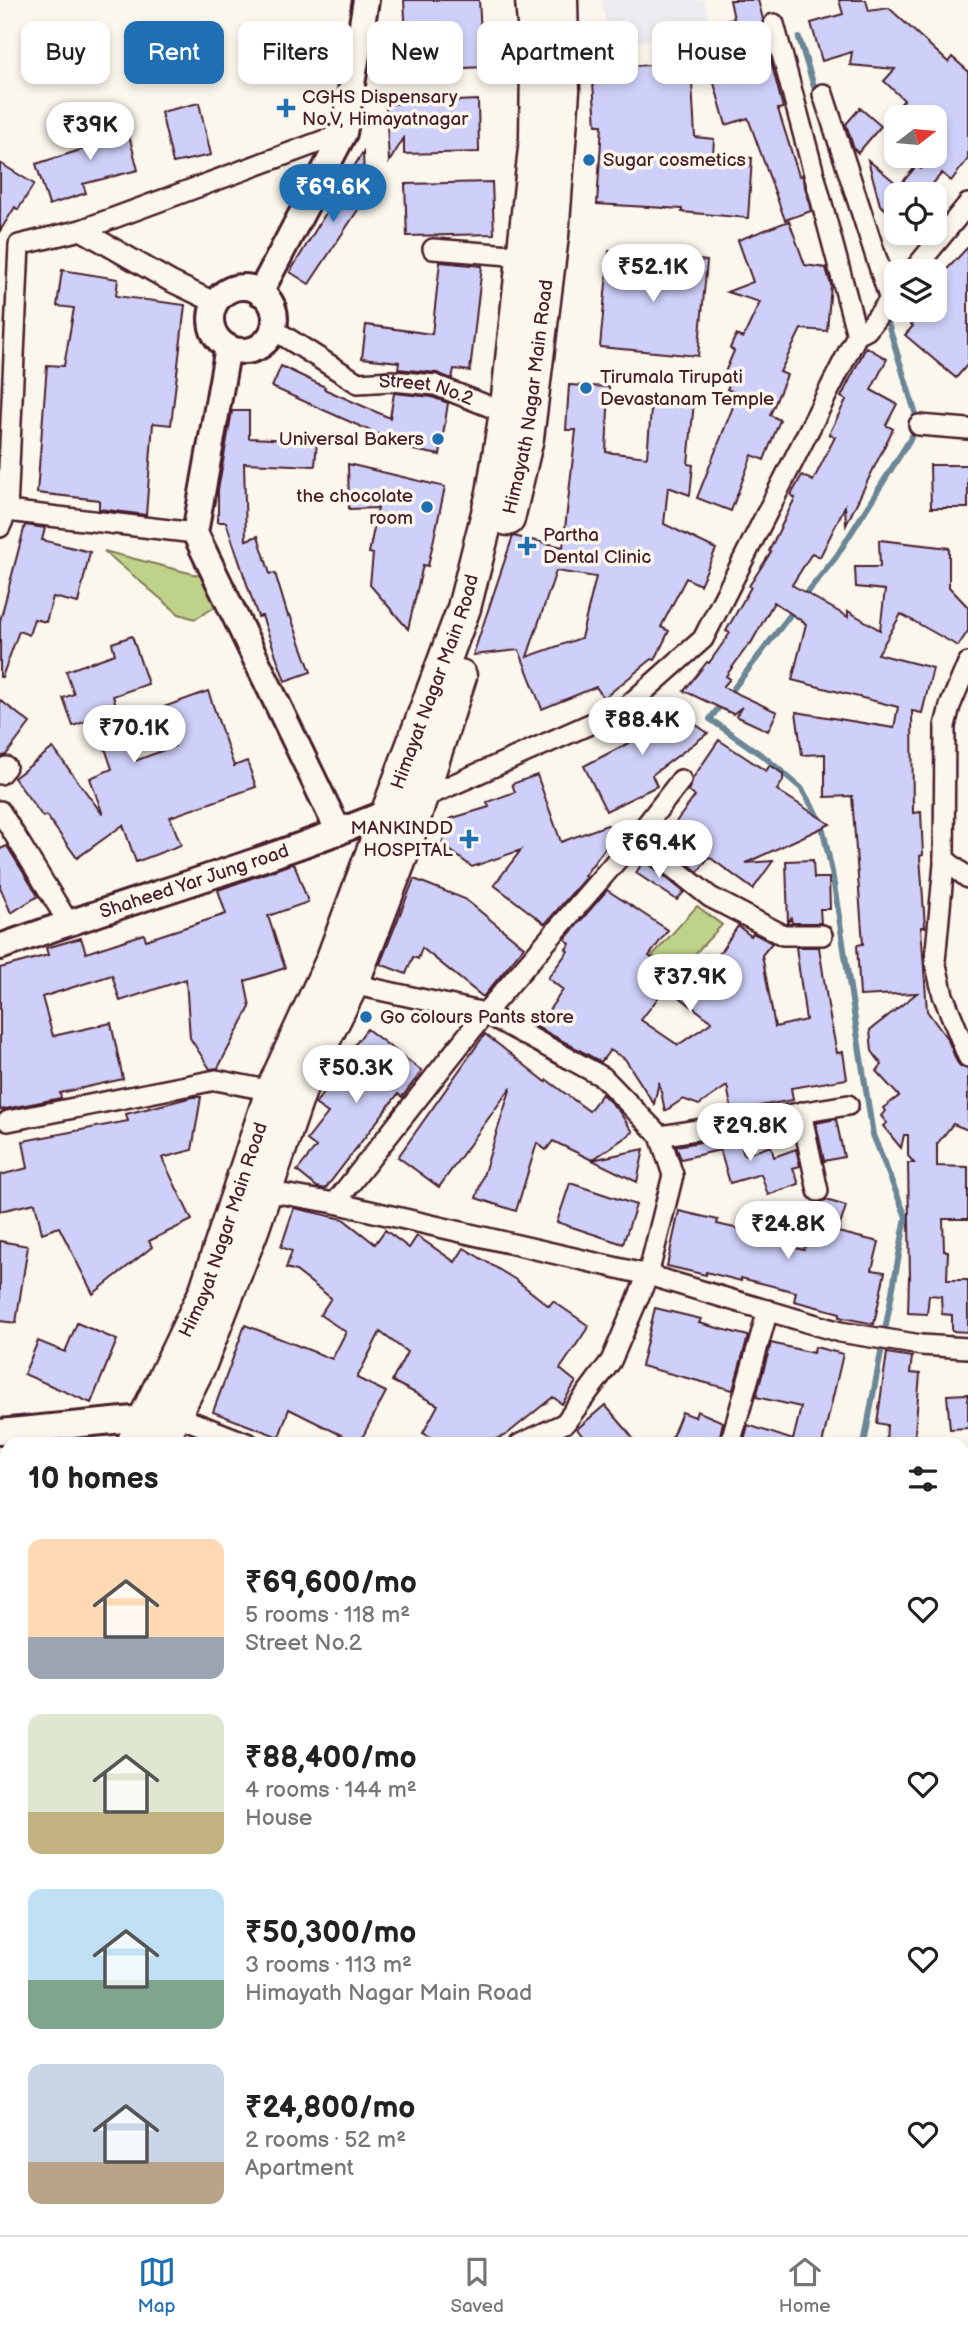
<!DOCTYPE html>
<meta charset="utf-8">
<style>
body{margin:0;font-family:"Balsamiq Sans",sans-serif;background:#f2f2f2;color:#222;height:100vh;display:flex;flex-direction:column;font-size:26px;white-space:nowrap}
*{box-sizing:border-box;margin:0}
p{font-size:23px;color:#767676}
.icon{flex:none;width:38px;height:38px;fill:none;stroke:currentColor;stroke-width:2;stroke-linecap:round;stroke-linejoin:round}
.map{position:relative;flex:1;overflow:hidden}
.side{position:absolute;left:0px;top:1437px;width:970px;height:800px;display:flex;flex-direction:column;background:#fff;border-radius:21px 21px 0 0;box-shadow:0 4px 10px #0003}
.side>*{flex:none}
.top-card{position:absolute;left:21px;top:21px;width:928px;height:63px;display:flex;gap:14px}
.needle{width:46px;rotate:74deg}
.fabs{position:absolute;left:884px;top:105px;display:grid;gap:14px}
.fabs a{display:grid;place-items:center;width:63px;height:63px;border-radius:14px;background:#fff;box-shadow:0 4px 10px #0003;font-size:35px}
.price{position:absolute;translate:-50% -60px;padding:0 16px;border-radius:24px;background:#fff;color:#222;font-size:23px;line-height:46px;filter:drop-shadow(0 2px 4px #0008)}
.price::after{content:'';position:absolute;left:50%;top:42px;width:21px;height:16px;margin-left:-10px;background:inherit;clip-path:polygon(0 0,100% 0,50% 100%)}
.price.on{background:#1f6fb2;color:#fff}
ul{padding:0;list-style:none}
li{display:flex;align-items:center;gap:21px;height:175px;padding:0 28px}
li span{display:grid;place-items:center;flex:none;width:196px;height:140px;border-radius:14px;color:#555}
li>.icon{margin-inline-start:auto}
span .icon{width:84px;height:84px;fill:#fffc;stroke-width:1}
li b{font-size:30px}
h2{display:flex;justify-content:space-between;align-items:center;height:84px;padding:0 28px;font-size:30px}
.pill{padding:0 24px;border-radius:14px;background:#fff;box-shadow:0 4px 10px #0003;font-size:24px;line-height:63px}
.pill.on{background:#1f6fb2;color:#fff}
.dock{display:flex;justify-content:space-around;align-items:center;height:98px;border-top:2px solid #e0e0e0;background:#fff;font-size:19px;color:#767676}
.dock a{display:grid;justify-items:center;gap:4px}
.dock .on{color:#1f6fb2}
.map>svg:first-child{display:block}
</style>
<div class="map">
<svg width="968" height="2235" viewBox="0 0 968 2235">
<rect width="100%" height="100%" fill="#fbf7ec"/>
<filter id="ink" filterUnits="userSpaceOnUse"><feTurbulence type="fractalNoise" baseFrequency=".0143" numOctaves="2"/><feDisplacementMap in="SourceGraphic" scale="14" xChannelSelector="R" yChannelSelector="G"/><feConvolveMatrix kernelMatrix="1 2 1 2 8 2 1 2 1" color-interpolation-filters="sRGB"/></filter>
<g filter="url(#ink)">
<path fill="#eeebf0" d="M 602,0 L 704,0 L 711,26 L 609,48 Z"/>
<path fill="#bed389" stroke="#84795a" stroke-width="2" d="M 104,551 L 201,576 L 222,603 L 195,619 L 179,614 Z
M 697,906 L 722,925 L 678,972 L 652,956 Z"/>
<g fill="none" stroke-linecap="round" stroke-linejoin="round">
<path stroke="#6a8697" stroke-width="6" d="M 799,38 L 817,96
M 803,598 L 836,557 L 919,425 L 885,314
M 794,610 L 710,719 L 767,759 L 801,788 L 821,821 L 832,872 L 873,1135 L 906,1217 L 864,1444
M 553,2235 L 555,2230"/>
</g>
<path fill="#ced0f9" stroke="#4a1f2b" stroke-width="2" fill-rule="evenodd" d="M 404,0 L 479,0 L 483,67 L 408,71 Z
M 730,0 L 758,0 L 763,19 L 762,27 L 783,108 L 778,109 L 799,176 L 802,175 L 811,211 L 785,220 L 748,118 L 726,125 L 708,62 L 711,62 L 704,39 L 727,33 L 724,21 L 734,19 Z
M 839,0 L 866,0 L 869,11 L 889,8 L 948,62 L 952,57 L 968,71 L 968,159 L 951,181 L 942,173 L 924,194 L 896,194 L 896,218 L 880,205 L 868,160 L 896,183 L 896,190 L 917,165 L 921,169 L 931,156 L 934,156 L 934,117 L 889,117 L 904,100 L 884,81 L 895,69 L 850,65 L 852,52 L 822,61 L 811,23 L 843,14 Z
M 691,63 L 695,137 L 714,139 L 713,155 L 752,158 L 748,218 L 682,212 L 682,209 L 597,204 L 602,125 L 596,125 L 592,68 Z
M 478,100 L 479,152 L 404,154 L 404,138 L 389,162 L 386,104 Z
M 199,103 L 211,155 L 173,163 L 161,112 Z
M 860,108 L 881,126 L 858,153 L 854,149 L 846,124 Z
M 124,116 L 138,170 L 83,184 L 86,193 L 49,205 L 36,164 L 90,147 L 85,126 Z
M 363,152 L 364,185 L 375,184 L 309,284 L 290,272 Z
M 0,163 L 34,184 L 18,210 L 15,207 L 0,231 Z
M 492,182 L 494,234 L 407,236 L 405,184 Z
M 789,221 L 805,265 L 826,268 L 831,285 L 827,331 L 801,329 L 780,372 L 787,375 L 770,415 L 780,420 L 764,460 L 752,455 L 731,511 L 697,498 L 738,394 L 727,389 L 733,376 L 725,372 L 734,351 L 730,348 L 736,335 L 743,338 L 760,302 L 727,292 L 753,282 L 738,240 Z
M 968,247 L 968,364 L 956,378 L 905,335 L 913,326 L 896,312 L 898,310 L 934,310 L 934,283 Z
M 609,251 L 707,261 L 698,356 L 600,347 Z
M 440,262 L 482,266 L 470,371 L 454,369 L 452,379 L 437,373 L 398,369 L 399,362 L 362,358 L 366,325 L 432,334 Z
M 62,270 L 118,279 L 116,296 L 185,305 L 171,425 L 153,423 L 146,515 L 99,509 L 99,500 L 37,493 L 47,365 L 64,366 L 74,308 L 57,306 Z
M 866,347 L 887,359 L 871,390 L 897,404 L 886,425 L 893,429 L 846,525 L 845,506 L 820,557 L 812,553 L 792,585 L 848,617 L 848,611 L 880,630 L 885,590 L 856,587 L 855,567 L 880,567 L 879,540 L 949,548 L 949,587 L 968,607 L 968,631 L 958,646 L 901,614 L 878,654 L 933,668 L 922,713 L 912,711 L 913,813 L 921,812 L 923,855 L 920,856 L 925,927 L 921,927 L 927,1011 L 948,1040 L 957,1062 L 961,1067 L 968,1069 L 968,1130 L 953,1124 L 937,1144 L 937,1166 L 968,1167 L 968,1219 L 943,1219 L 944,1251 L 948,1251 L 947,1280 L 968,1280 L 968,1332 L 952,1331 L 952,1315 L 942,1314 L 941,1296 L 929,1295 L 927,1314 L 908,1313 L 909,1277 L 910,1278 L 908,1163 L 914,1163 L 908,1156 L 908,1135 L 904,1135 L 901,1148 L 883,1126 L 887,1123 L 881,1116 L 885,1111 L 883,1108 L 899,1096 L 876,1071 L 882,1065 L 872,1051 L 870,1030 L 917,993 L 860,996 L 857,945 L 863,944 L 852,796 L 825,797 L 825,754 L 802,755 L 796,712 L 894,728 L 898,707 L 792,680 L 806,624 L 774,602 L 750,645 L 749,644 L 726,676 L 730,679 L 723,687 L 777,712 L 768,731 L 736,716 L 742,707 L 733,714 L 684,691 L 707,662 L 709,663 L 730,633 L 726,631 L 751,587 L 749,586 L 771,552 L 769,551 L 795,498 L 791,495 L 802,475 L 813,481 L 835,437 L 829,434 L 846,400 L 841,397 Z
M 281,366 L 325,387 L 324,389 L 390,418 L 394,393 L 432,397 L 448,403 L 440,455 L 413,450 L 272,387 Z
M 569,385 L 609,387 L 606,452 L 647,457 L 652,398 L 694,402 L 688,464 L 693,465 L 690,495 L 668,487 L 664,524 L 716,549 L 700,585 L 686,578 L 661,627 L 669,631 L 655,660 L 652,659 L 604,698 L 596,687 L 542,709 L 519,650 L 473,655 L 513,536 L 563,547 L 576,430 L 566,430 ZM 556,571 L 596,577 L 581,638 L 527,657 Z
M 232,411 L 249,411 L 249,438 L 317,441 L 315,466 L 244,463 L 246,540 L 258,536 L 270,574 L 275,573 L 288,616 L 290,615 L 311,672 L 285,681 L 262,616 L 258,617 L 226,522 L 218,522 L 218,490 Z
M 348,464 L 445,487 L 428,566 L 423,565 L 408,629 L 370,585 L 373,554 L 369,553 L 378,508 L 349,509 Z
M 930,465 L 968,465 L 968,508 L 931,508 Z
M 25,525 L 45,528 L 42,540 L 90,552 L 78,603 L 53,597 L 46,622 L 34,619 L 29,635 L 19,631 L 2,677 L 0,677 L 0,621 Z
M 132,636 L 148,684 L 113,696 L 135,761 L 175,746 L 161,708 L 208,691 L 234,766 L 247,761 L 256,787 L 170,817 L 181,845 L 136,862 L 123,825 L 77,858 L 46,815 L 43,817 L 14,778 L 53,748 L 103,815 L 90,778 L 112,769 L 95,718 L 73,726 L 63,698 L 74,694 L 66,671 L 115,654 L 112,643 Z
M 0,700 L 30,723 L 6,755 L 0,757 Z
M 667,705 L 708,733 L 652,775 L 657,786 L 606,811 L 584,766 L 638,738 L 633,730 Z
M 719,740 L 766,771 L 770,765 L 783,774 L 783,781 L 777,790 L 830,824 L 746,863 L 773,861 L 753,889 L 709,857 L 698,872 L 661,842 L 695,796 L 688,791 L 693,778 Z
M 537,775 L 561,842 L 607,825 L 619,830 L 584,876 L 586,877 L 545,924 L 494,885 L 521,850 L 472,867 L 442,844 L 449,819 L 489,807 L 487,802 L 515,792 L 512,784 Z
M 7,846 L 38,896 L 11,913 L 0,887 L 0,849 Z
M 644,860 L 684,892 L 677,900 L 636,873 Z
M 813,860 L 814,878 L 829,878 L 830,909 L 820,909 L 821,923 L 792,923 L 791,918 L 788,922 L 786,861 Z
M 294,863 L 308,902 L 268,916 L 285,968 L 245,981 L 250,1007 L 218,1068 L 210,1069 L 190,1038 L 186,979 L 120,1001 L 112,975 L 42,997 L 53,1036 L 111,1023 L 123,1079 L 60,1093 L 61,1098 L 0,1110 L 0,968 L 48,955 L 46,948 L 81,938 L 86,953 L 144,934 L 146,940 L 226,914 L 218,890 Z
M 414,879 L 465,899 L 524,947 L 483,997 L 422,948 L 418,959 L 413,957 L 406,974 L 380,964 Z
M 607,890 L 668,930 L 649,956 L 675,976 L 641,1020 L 678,1045 L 712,1022 L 668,988 L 680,972 L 688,978 L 706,954 L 715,960 L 738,926 L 751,936 L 753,933 L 772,943 L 762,955 L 775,1027 L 806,1020 L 796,947 L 819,947 L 829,1012 L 837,1053 L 843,1052 L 847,1079 L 791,1088 L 793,1100 L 732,1111 L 727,1086 L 699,1105 L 683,1099 L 665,1111 L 659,1082 L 654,1104 L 625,1059 L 610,1050 L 601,1062 L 537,1027 L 563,990 L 548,978 L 568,951 L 566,949 L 570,944 L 565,939 Z
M 367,1029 L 422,1071 L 402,1097 L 398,1094 L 325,1189 L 317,1187 L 297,1171 L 316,1147 L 307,1140 L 328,1113 L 315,1104 L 350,1057 L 347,1055 Z
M 485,1034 L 546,1082 L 547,1080 L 589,1111 L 602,1094 L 618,1110 L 633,1132 L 592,1160 L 553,1141 L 546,1150 L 537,1143 L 516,1211 L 476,1198 L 511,1087 L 439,1187 L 398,1157 Z
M 193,1097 L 201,1097 L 192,1150 L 162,1158 L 192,1220 L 149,1241 L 152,1247 L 93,1294 L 59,1227 L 42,1233 L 35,1203 L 0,1211 L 0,1175 L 28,1168 L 23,1141 L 128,1121 L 126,1114 Z
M 836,1119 L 844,1157 L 824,1161 L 816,1123 Z
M 738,1136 L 744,1155 L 771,1146 L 774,1157 L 796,1149 L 800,1166 L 793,1168 L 799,1184 L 768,1195 L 761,1174 L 730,1183 L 720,1150 L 681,1159 L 676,1146 Z
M 644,1149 L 637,1182 L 592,1160 Z
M 570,1183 L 636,1205 L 623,1244 L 557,1222 Z
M 826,1200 L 846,1206 L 838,1232 L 879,1242 L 872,1270 L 885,1272 L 874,1324 L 839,1317 L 840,1313 L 794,1301 L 796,1292 L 741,1278 L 741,1281 L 706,1272 L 706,1275 L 667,1266 L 679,1211 L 718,1220 L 717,1224 L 752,1232 L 751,1237 L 804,1250 L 817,1203 Z
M 294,1208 L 343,1219 L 375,1244 L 385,1230 L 409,1248 L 417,1236 L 455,1262 L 464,1248 L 516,1280 L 549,1306 L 553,1301 L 589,1326 L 560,1369 L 576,1382 L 562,1404 L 553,1397 L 506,1435 L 489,1442 L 444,1444 L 423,1433 L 438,1405 L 392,1381 L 407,1352 L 380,1332 L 357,1378 L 386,1392 L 359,1444 L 289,1409 L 279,1437 L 213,1412 L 245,1325 L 332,1359 L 346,1332 L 320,1315 L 331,1298 L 296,1271 L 286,1268 L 292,1251 L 281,1247 Z
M 0,1241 L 28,1246 L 16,1323 L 0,1321 Z
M 655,1308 L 701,1319 L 699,1323 L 748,1336 L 733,1390 L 641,1366 Z
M 77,1323 L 117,1340 L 91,1403 L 24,1374 L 38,1341 L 65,1352 Z
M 771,1343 L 813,1353 L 815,1347 L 843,1354 L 822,1444 L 743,1444 L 748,1425 L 793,1440 L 801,1407 L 756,1397 Z
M 887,1353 L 912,1357 L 910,1373 L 920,1374 L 914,1444 L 886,1444 L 887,1425 L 877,1423 Z
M 968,1394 L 968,1428 L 950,1429 L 947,1395 Z
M 605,1405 L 625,1428 L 637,1444 L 589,1444 L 577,1429 Z
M 697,1411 L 723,1422 L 718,1444 L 669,1444 L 682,1412 L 695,1417 Z"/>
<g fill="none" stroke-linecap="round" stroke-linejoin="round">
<defs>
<g id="minor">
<path d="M 774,24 L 857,335"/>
<path d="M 823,94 L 890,300"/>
<path d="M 81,230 L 170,281 L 216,303"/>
<path d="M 433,249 L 523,256"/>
<path d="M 913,271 L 968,204"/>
<path id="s1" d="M 273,329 L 358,383 L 392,381 L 435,385 L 506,413"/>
<path d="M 919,425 L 968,429"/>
<path d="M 7,511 L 195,533"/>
<path d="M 0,527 L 7,511 L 19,245 L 81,230 L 344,133"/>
<path d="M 968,663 L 950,706 L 945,726 L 944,864 L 935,961 L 943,995 L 968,1057"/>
<path d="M 0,774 L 6,767"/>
<path d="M 418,800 L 624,709 L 703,639 L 857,335 L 867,330 L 896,292"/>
<path d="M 0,811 L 68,922"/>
<path d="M 636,838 L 710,897 L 783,935 L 822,935"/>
<path d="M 944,859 L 968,878"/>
<path d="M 352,984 L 485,1013 L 603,1077 L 660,1136 L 673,1175 L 648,1275 L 611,1361 L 565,1423 L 520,1444"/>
<path d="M 801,1112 L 818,1191"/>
<path d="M 8,1121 L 216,1080 L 272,1091"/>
<path d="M 660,1136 L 848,1105"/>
<path d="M 265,1191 L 335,1203 L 648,1275 L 840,1332 L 921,1345 L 968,1348"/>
<path d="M 335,1203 L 485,1013 L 636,838 L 681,780"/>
<path d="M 174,1415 L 249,1444"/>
<path d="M 730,1444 L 768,1310"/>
<path d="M 962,1575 L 968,1575"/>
<path d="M 962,1615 L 968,1615"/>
<path d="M 962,1657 L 968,1657"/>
<path d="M 962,1720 L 968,1722"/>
<path d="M 0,1996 L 7,1997"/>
<path d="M 962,2109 L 968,2109"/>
<path d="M 0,2122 L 7,2124"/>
<path d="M 0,2223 L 7,2224"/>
<path d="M 54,2230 L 69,2232"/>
<path d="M 332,2230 L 333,2235"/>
<path d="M 253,2235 L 254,2230"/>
<path d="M 436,2235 L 436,2230"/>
</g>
<g id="tertiary">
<circle cx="243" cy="319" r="32"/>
<path d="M 260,293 L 344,133 L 366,0"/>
<path d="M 228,347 L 195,533 L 339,832"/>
<path id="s2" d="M 0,947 C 128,901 260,864 386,813"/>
<path d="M 0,1432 L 144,1418"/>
</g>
<g id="primary">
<path id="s3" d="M 508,519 L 527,438 L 552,236 L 563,91 L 561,0"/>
<path id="s4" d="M 133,1444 L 205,1293 L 272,1091 L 332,961 L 464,608 L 493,493 L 507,406 L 536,139 L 537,62 L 532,0"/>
<path d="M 160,1444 L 200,1364 L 252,1230 L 303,1081 L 352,984 L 405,846 L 460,676"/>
<path d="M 0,1722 L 7,1709"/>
<path d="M 0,1770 L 7,1756"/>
</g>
</defs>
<use href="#minor" stroke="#4a1f2b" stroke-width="24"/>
<use href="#tertiary" stroke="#4a1f2b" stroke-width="30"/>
<use href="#primary" stroke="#4a1f2b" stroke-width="37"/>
<use href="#minor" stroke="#fbf7ec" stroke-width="19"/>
<use href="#tertiary" stroke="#fbf7ec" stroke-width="24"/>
<use href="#primary" stroke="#fbf7ec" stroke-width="32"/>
</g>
</g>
<g fill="#1f6fb2" stroke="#fbf7ec" stroke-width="2.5">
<path d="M282.5 97.5h7v7h7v7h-7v7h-7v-7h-7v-7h7z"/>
<circle cx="589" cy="160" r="7"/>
<circle cx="586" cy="388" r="7"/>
<circle cx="438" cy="439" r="7"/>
<circle cx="427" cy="507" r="7"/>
<path d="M523.5 535.5h7v7h7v7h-7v7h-7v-7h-7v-7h7z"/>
<path d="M465.5 828.5h7v7h7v7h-7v7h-7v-7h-7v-7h7z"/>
<circle cx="366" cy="1017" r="7"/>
</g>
<g text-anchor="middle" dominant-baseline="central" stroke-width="7" stroke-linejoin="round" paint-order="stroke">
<g font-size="19" fill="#4a1f2b" stroke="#fbf7ec" text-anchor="start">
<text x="302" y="97">CGHS Dispensary<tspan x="302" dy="22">No.V, Himayatnagar</tspan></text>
<text x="603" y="160">Sugar cosmetics</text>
<text x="600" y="377">Tirumala Tirupati<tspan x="600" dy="22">Devastanam Temple</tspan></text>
<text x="424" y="439" text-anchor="end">Universal Bakers</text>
<text x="413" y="496" text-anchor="end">the chocolate<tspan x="413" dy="22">room</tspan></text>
<text x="543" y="535">Partha<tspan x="543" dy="22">Dental Clinic</tspan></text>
<text x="453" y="828" text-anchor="end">MANKINDD<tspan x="453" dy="22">HOSPITAL</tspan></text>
<text x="380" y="1017">Go colours Pants store</text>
</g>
<g font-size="19" fill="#4a1f2b" stroke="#fbf7ec">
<text stroke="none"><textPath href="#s1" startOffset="170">Street No.2</textPath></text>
<text stroke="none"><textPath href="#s3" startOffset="124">Himayath Nagar Main Road</textPath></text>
<text stroke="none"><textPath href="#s4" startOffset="821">Himayat Nagar Main Road</textPath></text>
<text stroke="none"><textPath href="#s2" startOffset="205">Shaheed Yar Jung road</textPath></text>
<text stroke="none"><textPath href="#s4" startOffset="233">Himayat Nagar Main Road</textPath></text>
</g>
</g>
</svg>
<div class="fabs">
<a><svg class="needle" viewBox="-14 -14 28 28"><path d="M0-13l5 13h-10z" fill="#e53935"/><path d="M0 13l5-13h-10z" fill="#767676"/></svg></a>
<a><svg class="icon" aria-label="locate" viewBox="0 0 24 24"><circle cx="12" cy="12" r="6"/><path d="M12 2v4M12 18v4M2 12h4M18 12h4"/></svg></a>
<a><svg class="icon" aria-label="layers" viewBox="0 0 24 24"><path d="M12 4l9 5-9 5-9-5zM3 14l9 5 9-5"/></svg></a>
</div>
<b class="price" style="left:90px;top:162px">₹39K</b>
<b class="price on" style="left:333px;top:224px">₹69.6K</b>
<b class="price" style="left:653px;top:304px">₹52.1K</b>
<b class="price" style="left:642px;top:757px">₹88.4K</b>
<b class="price" style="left:134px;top:765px">₹70.1K</b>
<b class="price" style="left:659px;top:880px">₹69.4K</b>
<b class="price" style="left:690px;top:1014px">₹37.9K</b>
<b class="price" style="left:356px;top:1105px">₹50.3K</b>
<b class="price" style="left:750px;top:1163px">₹29.8K</b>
<b class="price" style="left:788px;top:1261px">₹24.8K</b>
<div class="top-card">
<a class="pill">Buy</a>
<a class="pill on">Rent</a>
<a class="pill">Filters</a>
<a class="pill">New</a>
<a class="pill">Apartment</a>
<a class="pill">House</a>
</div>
<section class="side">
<h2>10 homes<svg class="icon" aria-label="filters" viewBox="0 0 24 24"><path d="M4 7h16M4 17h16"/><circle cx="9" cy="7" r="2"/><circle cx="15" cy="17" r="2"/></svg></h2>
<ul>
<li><span style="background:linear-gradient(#ffd9b3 70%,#9aa5b1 0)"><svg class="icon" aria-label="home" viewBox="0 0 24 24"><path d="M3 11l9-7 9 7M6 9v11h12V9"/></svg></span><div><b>₹69,600/mo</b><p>5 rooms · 118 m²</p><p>Street No.2</p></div><svg class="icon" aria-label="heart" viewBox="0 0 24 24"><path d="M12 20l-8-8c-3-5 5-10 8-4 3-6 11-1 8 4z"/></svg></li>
<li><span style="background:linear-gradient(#dfe7d0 70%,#c2b280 0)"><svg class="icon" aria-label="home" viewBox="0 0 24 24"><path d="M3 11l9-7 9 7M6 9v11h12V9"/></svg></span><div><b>₹88,400/mo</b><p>4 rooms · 144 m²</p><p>House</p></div><svg class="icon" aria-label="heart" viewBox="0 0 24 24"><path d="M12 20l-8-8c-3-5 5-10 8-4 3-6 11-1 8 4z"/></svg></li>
<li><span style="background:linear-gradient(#bfe0f5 65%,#7fa58c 0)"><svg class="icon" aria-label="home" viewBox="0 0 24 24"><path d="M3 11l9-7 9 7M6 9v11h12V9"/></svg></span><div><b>₹50,300/mo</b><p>3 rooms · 113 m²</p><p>Himayath Nagar Main Road</p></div><svg class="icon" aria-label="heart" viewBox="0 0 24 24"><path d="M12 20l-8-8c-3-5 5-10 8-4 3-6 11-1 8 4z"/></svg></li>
<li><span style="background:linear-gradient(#c9d6e8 70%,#b9a48a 0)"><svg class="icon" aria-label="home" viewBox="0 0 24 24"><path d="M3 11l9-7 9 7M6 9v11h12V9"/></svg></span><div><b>₹24,800/mo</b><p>2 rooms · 52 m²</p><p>Apartment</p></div><svg class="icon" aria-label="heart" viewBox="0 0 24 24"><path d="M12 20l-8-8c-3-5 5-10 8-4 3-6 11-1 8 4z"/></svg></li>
</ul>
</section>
</div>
<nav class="dock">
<a class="on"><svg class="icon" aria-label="map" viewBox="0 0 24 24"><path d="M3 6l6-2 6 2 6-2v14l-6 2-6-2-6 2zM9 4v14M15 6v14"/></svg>Map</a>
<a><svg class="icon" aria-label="saved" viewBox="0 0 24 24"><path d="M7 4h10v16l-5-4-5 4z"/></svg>Saved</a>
<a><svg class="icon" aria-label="home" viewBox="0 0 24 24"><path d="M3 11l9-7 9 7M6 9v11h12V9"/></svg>Home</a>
</nav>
